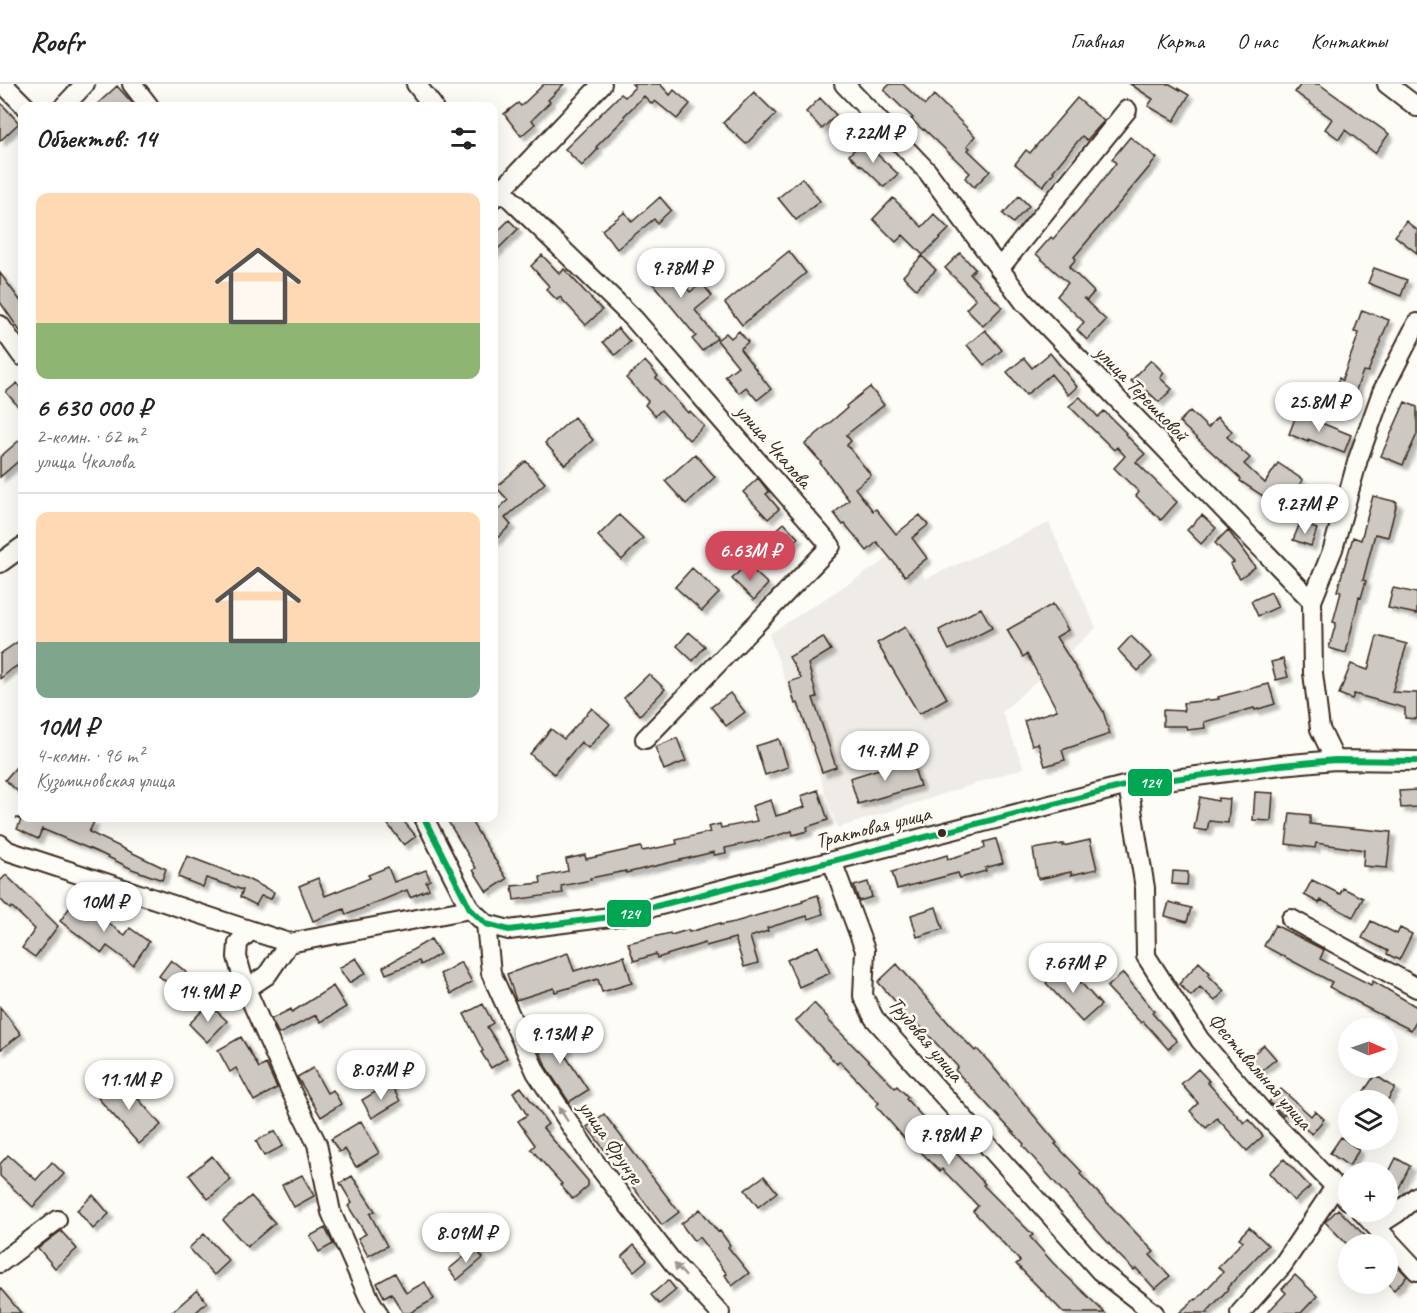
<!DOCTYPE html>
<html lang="ru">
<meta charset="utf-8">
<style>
body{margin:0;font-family:Caveat,sans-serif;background:#f2f2f2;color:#222;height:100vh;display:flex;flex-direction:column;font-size:22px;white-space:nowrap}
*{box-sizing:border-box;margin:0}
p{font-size:20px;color:#767676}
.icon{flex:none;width:33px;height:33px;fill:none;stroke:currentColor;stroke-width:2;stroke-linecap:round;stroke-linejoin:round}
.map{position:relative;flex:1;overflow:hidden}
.panel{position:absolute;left:18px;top:18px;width:480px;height:720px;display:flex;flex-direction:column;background:#fff;border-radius:12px;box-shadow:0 6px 24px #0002}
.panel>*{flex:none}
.needle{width:39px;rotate:92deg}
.controls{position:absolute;left:1338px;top:934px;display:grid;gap:12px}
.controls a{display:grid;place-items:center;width:60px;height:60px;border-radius:50%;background:#fff;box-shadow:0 6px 24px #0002;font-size:30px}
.price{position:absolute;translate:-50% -51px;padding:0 14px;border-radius:21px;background:#fff;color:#222;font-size:20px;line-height:39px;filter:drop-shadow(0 2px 3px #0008)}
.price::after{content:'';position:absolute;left:50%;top:36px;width:18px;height:14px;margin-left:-9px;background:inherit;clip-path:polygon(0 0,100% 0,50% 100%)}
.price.on{background:#d1495b;color:#fff}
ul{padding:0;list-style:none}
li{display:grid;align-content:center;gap:12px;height:318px;padding:0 18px}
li+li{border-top:2px solid #e0e0e0}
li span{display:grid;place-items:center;height:186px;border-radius:12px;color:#555}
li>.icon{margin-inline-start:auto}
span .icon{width:108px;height:108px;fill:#fffc;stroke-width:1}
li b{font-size:26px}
h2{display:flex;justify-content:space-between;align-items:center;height:72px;padding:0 18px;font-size:26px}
header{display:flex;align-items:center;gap:36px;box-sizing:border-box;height:84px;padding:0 30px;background:#fff;border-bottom:2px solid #e0e0e0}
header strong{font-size:28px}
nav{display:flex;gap:33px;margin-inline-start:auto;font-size:21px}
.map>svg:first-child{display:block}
</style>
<header>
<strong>Roofr</strong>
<nav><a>Главная</a><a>Карта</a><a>О нас</a><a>Контакты</a></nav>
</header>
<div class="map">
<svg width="1417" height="1229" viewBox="0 0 1417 1229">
<defs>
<filter id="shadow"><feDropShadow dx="4.5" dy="4.5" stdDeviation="1.5" flood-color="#0004"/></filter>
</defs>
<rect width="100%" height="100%" fill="#fdfcf7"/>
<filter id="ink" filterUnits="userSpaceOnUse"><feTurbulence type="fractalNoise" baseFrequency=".0167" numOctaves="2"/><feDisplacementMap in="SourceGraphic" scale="12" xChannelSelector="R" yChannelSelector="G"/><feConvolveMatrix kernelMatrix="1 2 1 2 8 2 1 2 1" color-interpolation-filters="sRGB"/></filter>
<g filter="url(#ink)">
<path fill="#efece7" d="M 1049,439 L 1096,544 L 1002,628 L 1024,684 L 838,744 L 769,550 L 909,461 L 925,495 Z"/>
<path fill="#cdc8c2" stroke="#3b2a1e" stroke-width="1.5" filter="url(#shadow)" d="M 544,0 L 564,0 L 548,16 L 550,18 L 532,36 L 535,40 L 521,52 L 504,30 L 518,19 L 521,22 Z
M 632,0 L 660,0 L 670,11 L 674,6 L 690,20 L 677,35 L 655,17 L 652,20 L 644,12 L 624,32 L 625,34 L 596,63 L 598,65 L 582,82 L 565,65 L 621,10 L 625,13 L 635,3 Z
M 890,0 L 903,0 L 925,21 L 934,11 L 975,52 L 967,62 L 970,64 L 968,66 L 990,87 L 974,103 L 965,94 L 970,89 L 924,45 L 923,46 L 911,35 L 913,34 L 884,6 Z
M 1130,0 L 1170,0 L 1189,11 L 1174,37 L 1148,22 L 1153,15 Z
M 1301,0 L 1319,0 L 1389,50 L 1375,69 L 1345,46 L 1339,55 L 1325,45 L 1332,35 L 1295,8 Z
M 117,2 L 135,22 L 95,22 Z
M 754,8 L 776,30 L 746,60 L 723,39 Z
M 820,14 L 836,31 L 822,45 L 806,28 Z
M 1077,14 L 1104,37 L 1087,56 L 1082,52 L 1053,87 L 1054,88 L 1043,102 L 1015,80 L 1026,66 L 1030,69 Z
M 0,18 L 19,39 L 0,57 Z
M 1130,53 L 1157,74 L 1074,173 L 1076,175 L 1069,183 L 1094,208 L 1087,216 L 1083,214 L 1106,236 L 1087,256 L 1077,246 L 1084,238 L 1057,212 L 1068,199 L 1036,170 L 1051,153 L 1053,155 L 1092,110 L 1116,79 L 1112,75 Z
M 863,57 L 898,90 L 884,103 L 860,80 L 859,81 L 849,71 Z
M 802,94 L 820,117 L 796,136 L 778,114 Z
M 1019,112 L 1029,122 L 1013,139 L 1003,130 Z
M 660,113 L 671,126 L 657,139 L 654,135 L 617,165 L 602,146 L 625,128 L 632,138 Z
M 893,114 L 922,143 L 934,130 L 949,145 L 923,171 L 903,151 L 896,158 L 873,135 Z
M 509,136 L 518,145 L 494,169 L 494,151 Z
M 1406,137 L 1417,146 L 1417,169 L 1395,152 Z
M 789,167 L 806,189 L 742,241 L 725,219 Z
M 960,169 L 975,185 L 970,190 L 1002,223 L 983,242 L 966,225 L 976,215 L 945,184 Z
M 655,170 L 670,189 L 673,186 L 690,208 L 702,199 L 712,212 L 695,226 L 717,254 L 702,267 L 692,255 L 696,252 L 639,183 Z
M 542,171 L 560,190 L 564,185 L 602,226 L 586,241 L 560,213 L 557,216 L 546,205 L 549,202 L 531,182 Z
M 922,172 L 936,186 L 916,205 L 903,192 Z
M 1374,184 L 1407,196 L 1401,212 L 1368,199 Z
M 0,189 L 22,219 L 22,250 L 0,218 Z
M 1362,226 L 1389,236 L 1368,288 L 1363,287 L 1350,323 L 1331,316 L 1339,294 L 1342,296 L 1359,249 L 1354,248 Z
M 618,244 L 630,258 L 615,271 L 603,258 Z
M 985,246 L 1002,266 L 984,281 L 967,261 Z
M 739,247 L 748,258 L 740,265 L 771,305 L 757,316 L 746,303 L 739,309 L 725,292 L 738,282 L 717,256 L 726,249 L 731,254 Z
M 1050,269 L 1077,303 L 1068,311 L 1051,290 L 1026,311 L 1007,288 L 1024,274 L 1032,284 Z
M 1151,276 L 1164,289 L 1160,294 L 1172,305 L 1159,318 L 1147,307 L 1145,310 L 1131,297 Z
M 645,277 L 658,292 L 656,294 L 688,329 L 690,327 L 704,342 L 689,356 L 661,326 L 655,332 L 645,321 L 648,317 L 626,294 Z
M 17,299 L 22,306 L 22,327 L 6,308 Z
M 870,303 L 884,321 L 846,351 L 851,357 L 847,361 L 871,391 L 855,404 L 873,427 L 876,425 L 896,450 L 920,431 L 928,441 L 912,454 L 927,474 L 905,492 L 877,458 L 867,467 L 845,440 L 843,441 L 834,429 L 849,416 L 820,379 L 821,378 L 805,360 L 847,324 L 846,322 Z
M 1080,313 L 1098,333 L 1104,327 L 1126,349 L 1125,350 L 1145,370 L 1136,378 L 1177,418 L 1161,436 L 1136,412 L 1139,408 L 1114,384 L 1125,372 L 1117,363 L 1114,366 L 1069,322 Z
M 1405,318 L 1417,323 L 1417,350 L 1403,381 L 1381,372 Z
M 1190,327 L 1208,344 L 1217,333 L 1232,347 L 1227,353 L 1250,374 L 1244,380 L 1265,399 L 1278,379 L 1303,396 L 1284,423 L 1281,424 L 1240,397 L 1241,395 L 1179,338 Z
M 1297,329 L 1351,351 L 1344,369 L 1308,355 L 1308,358 L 1289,350 Z
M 574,333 L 593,356 L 565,381 L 545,359 Z
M 22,354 L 22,374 L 0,393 L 0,373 Z
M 695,370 L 715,393 L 686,420 L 665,397 Z
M 526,377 L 545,399 L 505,434 L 511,441 L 494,457 L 494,422 L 497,426 L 508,416 L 496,403 Z
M 758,394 L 769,408 L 766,410 L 779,425 L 768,435 L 743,408 Z
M 1373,412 L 1397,418 L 1388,453 L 1375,450 L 1363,496 L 1366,497 L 1361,514 L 1359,513 L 1346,569 L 1329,564 L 1336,539 L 1333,538 L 1341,508 L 1337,507 L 1353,453 L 1361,456 Z
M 619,431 L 643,454 L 622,476 L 598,452 Z
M 1202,431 L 1216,444 L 1201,460 L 1187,446 Z
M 784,439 L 798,454 L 782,468 L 769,453 Z
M 1300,439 L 1317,445 L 1311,462 L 1293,456 Z
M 1228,446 L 1255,483 L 1240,494 L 1230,480 L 1234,478 L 1215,459 Z
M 746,480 L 768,500 L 754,516 L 732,495 Z
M 692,484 L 719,509 L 702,527 L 675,503 Z
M 1393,504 L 1417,509 L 1417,530 L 1388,524 Z
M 1271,508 L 1278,523 L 1258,532 L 1251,517 Z
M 1053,520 L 1068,546 L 1056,553 L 1103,627 L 1110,650 L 1062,666 L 1065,676 L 1045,682 L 1038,659 L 1032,661 L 1024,637 L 1057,626 L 1027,570 L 1023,573 L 1007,546 Z
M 981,524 L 992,544 L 949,566 L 939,546 Z
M 905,543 L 947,614 L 919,630 L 877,559 Z
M 689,548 L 705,562 L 693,577 L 677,562 Z
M 1131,552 L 1152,573 L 1138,587 L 1118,566 Z
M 1377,552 L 1407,560 L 1392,608 L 1417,609 L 1417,635 L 1405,634 L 1405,624 L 1354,610 L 1352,615 L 1339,610 L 1351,580 L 1368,586 Z
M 823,553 L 831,566 L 808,580 L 817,613 L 813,614 L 836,683 L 822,688 L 798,619 L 795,620 L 789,598 L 801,594 L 789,573 Z
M 22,555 L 22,579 L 12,585 L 0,595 L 0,570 Z
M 1283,575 L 1288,593 L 1276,596 L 1271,578 Z
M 649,590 L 665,605 L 640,631 L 624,614 Z
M 1269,600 L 1275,620 L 1255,626 L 1254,624 L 1204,638 L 1205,644 L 1187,646 L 1186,642 L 1163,642 L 1163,626 L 1184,627 L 1183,619 L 1219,615 L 1218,613 Z
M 730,609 L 745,628 L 726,642 L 711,623 Z
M 592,624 L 610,640 L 588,664 L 581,658 L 554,690 L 530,670 L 551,645 L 564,655 Z
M 677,654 L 686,677 L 664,686 L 655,663 Z
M 779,655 L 788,683 L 765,691 L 756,662 Z
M 911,675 L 920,702 L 858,720 L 850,694 Z
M 22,676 L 22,711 L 5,696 Z
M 818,706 L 828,736 L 807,743 L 808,747 L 793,751 L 792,747 L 762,756 L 725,764 L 726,769 L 714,771 L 714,768 L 626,789 L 626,787 L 590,794 L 591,796 L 561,802 L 563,809 L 514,816 L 512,802 L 541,799 L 540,793 L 568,787 L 566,775 L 585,771 L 586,775 L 641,763 L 642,767 L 677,760 L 676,756 L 710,748 L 708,743 L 720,740 L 721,744 L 757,737 L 752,722 L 771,716 L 776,732 L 805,723 L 801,712 Z
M 1417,706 L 1417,723 L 1401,724 L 1399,707 Z
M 1255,708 L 1273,709 L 1271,737 L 1253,736 Z
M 1200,713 L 1218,717 L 1218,714 L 1230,715 L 1228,739 L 1209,737 L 1207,747 L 1194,745 Z
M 1290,729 L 1310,731 L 1310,740 L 1391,748 L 1387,784 L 1363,782 L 1364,766 L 1316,759 L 1315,764 L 1286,760 Z
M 16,734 L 83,734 L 94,738 L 89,748 L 166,785 L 162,796 L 132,785 L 102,770 L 42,745 L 38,755 L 17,745 L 21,736 Z
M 383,734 L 401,734 L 416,752 L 404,761 Z
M 446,734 L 469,734 L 507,795 L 487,808 L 473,786 L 476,784 Z
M 996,755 L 1003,779 L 985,784 L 986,787 L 960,794 L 958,789 L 897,805 L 892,788 L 947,771 L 948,775 L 985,764 L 984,758 Z
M 1090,756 L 1097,785 L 1071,791 L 1071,788 L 1038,795 L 1033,765 L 1063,760 L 1063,762 Z
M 187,772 L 245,794 L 274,808 L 271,815 L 261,812 L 256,821 L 240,813 L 243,806 L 206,794 L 203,803 L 178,793 Z
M 388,783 L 394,798 L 426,786 L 430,796 L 426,798 L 429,805 L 410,813 L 407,806 L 346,831 L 344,825 L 313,837 L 299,802 L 318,794 L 325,812 L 370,794 L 368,791 Z
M 1173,787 L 1188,788 L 1187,801 L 1172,800 Z
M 6,791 L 58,842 L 35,873 L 22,864 L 35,845 L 12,823 L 10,825 L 0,815 L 0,797 Z
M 1312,796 L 1340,810 L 1343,804 L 1363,814 L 1353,833 L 1321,816 L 1319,819 L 1304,811 Z
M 868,798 L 872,813 L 859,817 L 854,802 Z
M 818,811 L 823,830 L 808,835 L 807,832 L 767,844 L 768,847 L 750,853 L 758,879 L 744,883 L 735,854 L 706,862 L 705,859 L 657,874 L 656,870 L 634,877 L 628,859 L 670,849 L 671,851 L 688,846 L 689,848 L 720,839 L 720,841 L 735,838 L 803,818 L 802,816 Z
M 75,816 L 125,851 L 130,844 L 149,858 L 133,881 L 107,862 L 102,869 L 60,837 Z
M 1169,818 L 1191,824 L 1187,838 L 1165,832 Z
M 936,823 L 943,845 L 917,853 L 911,831 Z
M 1371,837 L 1397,850 L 1400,844 L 1412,850 L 1399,876 L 1387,870 L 1388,867 L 1362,854 Z
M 1275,841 L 1324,866 L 1320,875 L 1371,901 L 1373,897 L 1417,923 L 1417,935 L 1411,946 L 1361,921 L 1361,920 L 1329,903 L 1332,898 L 1264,862 Z
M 431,855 L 440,870 L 421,881 L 419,877 L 386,890 L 383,883 Z
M 818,862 L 830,889 L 799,903 L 787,876 Z
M 568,869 L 574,887 L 624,872 L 632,899 L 602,908 L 598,895 L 555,908 L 554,904 L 516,916 L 507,890 Z
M 356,874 L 366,889 L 349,899 L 339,884 Z
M 171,876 L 186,888 L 174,904 L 159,892 Z
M 461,878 L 472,898 L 451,910 L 440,890 Z
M 1199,878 L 1210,889 L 1208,891 L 1224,907 L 1215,917 L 1200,903 L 1191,912 L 1179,900 Z
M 897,880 L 951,942 L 975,967 L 977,965 L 989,978 L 1057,1059 L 1055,1060 L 1082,1088 L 1080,1090 L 1154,1168 L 1150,1171 L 1170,1192 L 1155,1205 L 1136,1184 L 1134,1186 L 1118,1170 L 1023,1062 L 1024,1060 L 955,986 L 958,983 L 920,942 L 918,945 L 901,928 L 903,926 L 878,898 Z
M 1065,881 L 1101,921 L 1082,938 L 1046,899 Z
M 1123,889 L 1154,927 L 1152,929 L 1177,957 L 1168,965 L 1143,937 L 1141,939 L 1107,903 Z
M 333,902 L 346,923 L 321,938 L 316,931 L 279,950 L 271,935 L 291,925 L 292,928 Z
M 814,919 L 829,935 L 828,936 L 895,1004 L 897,1002 L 908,1013 L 906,1015 L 985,1100 L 983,1101 L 1033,1151 L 1030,1153 L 1053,1179 L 1105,1229 L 1064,1229 L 1016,1180 L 1020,1177 L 973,1127 L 978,1122 L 942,1085 L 940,1087 L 914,1061 L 912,1063 L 876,1022 L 879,1019 L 839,977 L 837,980 L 796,937 Z
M 209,920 L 227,937 L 207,958 L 189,940 Z
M 483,920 L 493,939 L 487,943 L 507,974 L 491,984 L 481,968 L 483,967 L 464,930 Z
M 0,923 L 21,950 L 0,966 Z
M 560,945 L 568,966 L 563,968 L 588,1006 L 569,1018 L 546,983 L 535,954 Z
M 241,953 L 259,984 L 266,980 L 277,1004 L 254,1017 L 236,984 L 230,988 L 218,966 Z
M 1264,961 L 1276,975 L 1260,988 L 1248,974 Z
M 313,984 L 327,1009 L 333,1006 L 341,1020 L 321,1033 L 297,993 Z
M 1198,985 L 1209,997 L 1207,998 L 1244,1039 L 1248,1035 L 1263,1052 L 1247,1067 L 1217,1034 L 1206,1044 L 1190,1027 L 1198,1019 L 1181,1000 Z
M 1375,991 L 1395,1004 L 1387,1017 L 1380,1017 L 1364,1007 Z
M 120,994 L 161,1041 L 139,1060 L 98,1014 Z
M 390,999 L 400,1017 L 372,1034 L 362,1016 Z
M 521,1003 L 548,1040 L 543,1044 L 588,1097 L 588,1102 L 573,1115 L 560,1101 L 562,1100 L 531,1065 L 535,1061 L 518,1037 L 527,1031 L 513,1008 Z
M 1281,1005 L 1311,1032 L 1315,1027 L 1324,1035 L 1312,1050 L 1285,1029 L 1283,1031 L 1269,1018 Z
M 604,1030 L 679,1128 L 662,1141 L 587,1043 Z
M 361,1037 L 379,1069 L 356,1083 L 345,1065 L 339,1068 L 331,1055 Z
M 275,1047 L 283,1062 L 264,1072 L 256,1057 Z
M 1341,1053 L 1359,1066 L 1349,1082 L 1330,1069 Z
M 8,1071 L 36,1096 L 52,1078 L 64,1090 L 33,1123 L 0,1092 L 0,1080 Z
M 212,1072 L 231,1096 L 208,1115 L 189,1091 Z
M 1396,1074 L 1410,1082 L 1398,1106 L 1388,1101 L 1388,1090 Z
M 1284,1075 L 1310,1103 L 1294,1117 L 1269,1089 Z
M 302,1091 L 314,1112 L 294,1123 L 282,1101 Z
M 352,1092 L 375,1127 L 370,1130 L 387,1162 L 368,1172 L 358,1154 L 366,1150 L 348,1122 L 352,1119 L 340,1099 Z
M 764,1092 L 777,1108 L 758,1123 L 745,1106 Z
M 93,1111 L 109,1130 L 93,1145 L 77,1126 Z
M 251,1112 L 275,1139 L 247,1163 L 223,1136 Z
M 700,1125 L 718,1148 L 720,1147 L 730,1161 L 728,1163 L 749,1189 L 732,1202 L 725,1191 L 727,1190 L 699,1153 L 694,1157 L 681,1140 Z
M 1338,1125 L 1356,1143 L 1375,1161 L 1348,1161 L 1325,1138 Z
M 490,1137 L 499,1155 L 480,1165 L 471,1148 Z
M 1249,1143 L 1268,1161 L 1227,1204 L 1228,1205 L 1207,1228 L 1208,1229 L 1179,1229 L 1195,1215 L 1196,1216 L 1223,1188 L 1218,1183 L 1243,1157 L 1239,1154 Z
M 325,1144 L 333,1160 L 319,1168 L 310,1152 Z
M 61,1147 L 77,1165 L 55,1184 L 38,1164 Z
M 204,1150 L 229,1177 L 214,1191 L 189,1164 Z
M 634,1161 L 647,1176 L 634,1187 L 622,1172 Z
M 475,1164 L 483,1174 L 457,1196 L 449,1185 Z
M 1388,1172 L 1407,1192 L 1394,1206 L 1388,1200 Z
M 395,1189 L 406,1209 L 425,1198 L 434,1215 L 410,1229 L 403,1229 L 391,1209 L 384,1213 L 377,1199 Z
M 1295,1191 L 1317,1212 L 1301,1229 L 1267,1229 L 1286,1209 L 1282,1205 Z
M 668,1196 L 676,1206 L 659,1220 L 651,1211 Z
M 0,1204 L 21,1229 L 0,1229 Z
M 197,1206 L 207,1218 L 195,1229 L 171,1229 Z"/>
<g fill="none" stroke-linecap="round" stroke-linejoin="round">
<defs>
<path id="minor" d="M 3,0 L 25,22
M 132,0 L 149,22
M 416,0 L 433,22
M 844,0 L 927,87 L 1024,218 L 1312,517 L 1313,589 L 1320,645 L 1335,676
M 1387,0 L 1417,23
M 64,22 L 85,0
M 494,99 L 634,235 L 831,462 L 645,655
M 494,114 L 602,0
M 999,185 L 1127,26
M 0,241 L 22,272
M 0,479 L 22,463
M 1312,517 L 1333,465 L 1358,375 L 1382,308 L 1417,239
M 1128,701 L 1145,804 L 1146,872 L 1200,956 L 1262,1027 L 1348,1116
M 424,734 L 470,825 L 486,840 L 491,889 L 536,988 L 592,1074 L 674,1180 L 720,1229
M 0,760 L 8,767 L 289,859 L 470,825
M 832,777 L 865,866 L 863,912 L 874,934 L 1100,1187 L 1154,1229
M 1291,835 L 1417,904
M 486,840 L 509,846 L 618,832 L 1128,701 L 1281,681 L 1335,676 L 1417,677
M 289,859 L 267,891 L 246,905 L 291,1007 L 317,1060 L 331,1128 L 370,1216 L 378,1229
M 246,905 L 237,873 L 238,859 L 250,847
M 1362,1128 L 1417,1187
M 1377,1142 L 1397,1129 L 1417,1112
M 0,1179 L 57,1136
M 1240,1229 L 1282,1182 L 1335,1103"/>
</defs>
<use href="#minor" stroke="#3b2a1e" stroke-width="22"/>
<use href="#minor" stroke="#fdfcf7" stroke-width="18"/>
<defs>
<path id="bus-1" d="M 424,734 L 470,825 L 486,840 L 509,846 L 618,832 L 1128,701 L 1281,681 L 1335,676 L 1417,677"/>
</defs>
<use href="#bus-1" stroke="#fdfcf7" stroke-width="10"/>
<use href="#bus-1" stroke="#00a651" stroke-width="6"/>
</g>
<defs><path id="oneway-solid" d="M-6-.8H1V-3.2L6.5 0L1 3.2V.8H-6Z" transform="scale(1.5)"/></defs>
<g fill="#9c938a">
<use href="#oneway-solid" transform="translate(563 1030) rotate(-123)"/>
<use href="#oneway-solid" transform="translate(680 1186) rotate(-132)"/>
</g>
</g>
<circle fill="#3b2a1e" stroke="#fdfcf7" stroke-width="2" cx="942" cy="749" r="5"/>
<g text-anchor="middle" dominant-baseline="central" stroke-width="5" stroke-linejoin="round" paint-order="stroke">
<g font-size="21" fill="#3b2a1e" stroke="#fdfcf7">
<text transform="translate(1142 309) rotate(46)">улица Терешковой</text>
<text transform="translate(774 362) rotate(49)">улица Чкалова</text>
<text transform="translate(873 743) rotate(-14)">Трактовая улица</text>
<text transform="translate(926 955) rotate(50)">Трудовая улица</text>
<text transform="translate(1260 987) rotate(49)">Фестивальная улица</text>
<text transform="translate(611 1058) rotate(55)">улица Фрунзе</text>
</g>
</g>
<g stroke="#fdfcf7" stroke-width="2">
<rect x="1127" y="684" width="46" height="29" rx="6" fill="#00a651"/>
<rect x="606" y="815" width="46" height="29" rx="6" fill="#00a651"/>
</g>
<g font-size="16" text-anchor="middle" font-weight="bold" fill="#fff">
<text x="1150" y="704">124</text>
<text x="629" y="835">124</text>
</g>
</svg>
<div class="controls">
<a><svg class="needle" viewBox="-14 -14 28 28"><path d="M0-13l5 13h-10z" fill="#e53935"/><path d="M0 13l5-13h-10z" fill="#767676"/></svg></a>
<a><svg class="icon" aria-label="layers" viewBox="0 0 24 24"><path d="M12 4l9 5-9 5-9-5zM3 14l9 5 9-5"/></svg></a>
<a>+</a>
<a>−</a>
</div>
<b class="price" style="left:873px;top:80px">7.22M ₽</b>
<b class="price" style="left:681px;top:215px">9.78M ₽</b>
<b class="price" style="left:1319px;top:349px">25.8M ₽</b>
<b class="price" style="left:1305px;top:451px">9.27M ₽</b>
<b class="price on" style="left:750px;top:498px">6.63M ₽</b>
<b class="price" style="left:885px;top:698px">14.7M ₽</b>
<b class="price" style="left:104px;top:849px">10M ₽</b>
<b class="price" style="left:1073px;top:910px">7.67M ₽</b>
<b class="price" style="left:208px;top:939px">14.9M ₽</b>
<b class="price" style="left:560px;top:981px">9.13M ₽</b>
<b class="price" style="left:381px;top:1017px">8.07M ₽</b>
<b class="price" style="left:129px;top:1027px">11.1M ₽</b>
<b class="price" style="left:949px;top:1082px">7.98M ₽</b>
<b class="price" style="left:466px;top:1180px">8.09M ₽</b>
<section class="panel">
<h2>Объектов: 14<svg class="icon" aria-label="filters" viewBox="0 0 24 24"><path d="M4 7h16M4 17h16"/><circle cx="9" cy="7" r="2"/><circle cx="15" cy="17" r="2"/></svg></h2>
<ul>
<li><span style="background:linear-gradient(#ffd9b3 70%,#8fb573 0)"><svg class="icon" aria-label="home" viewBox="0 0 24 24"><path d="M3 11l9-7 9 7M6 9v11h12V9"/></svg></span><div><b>6 630 000 ₽</b><p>2-комн. · 62 m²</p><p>улица Чкалова</p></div></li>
<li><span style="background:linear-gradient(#ffd9b3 70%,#7fa58c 0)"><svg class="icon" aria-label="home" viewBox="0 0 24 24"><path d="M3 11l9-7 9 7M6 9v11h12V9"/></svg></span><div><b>10M ₽</b><p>4-комн. · 96 m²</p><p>Кузьминовская улица</p></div></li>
</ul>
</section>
</div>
